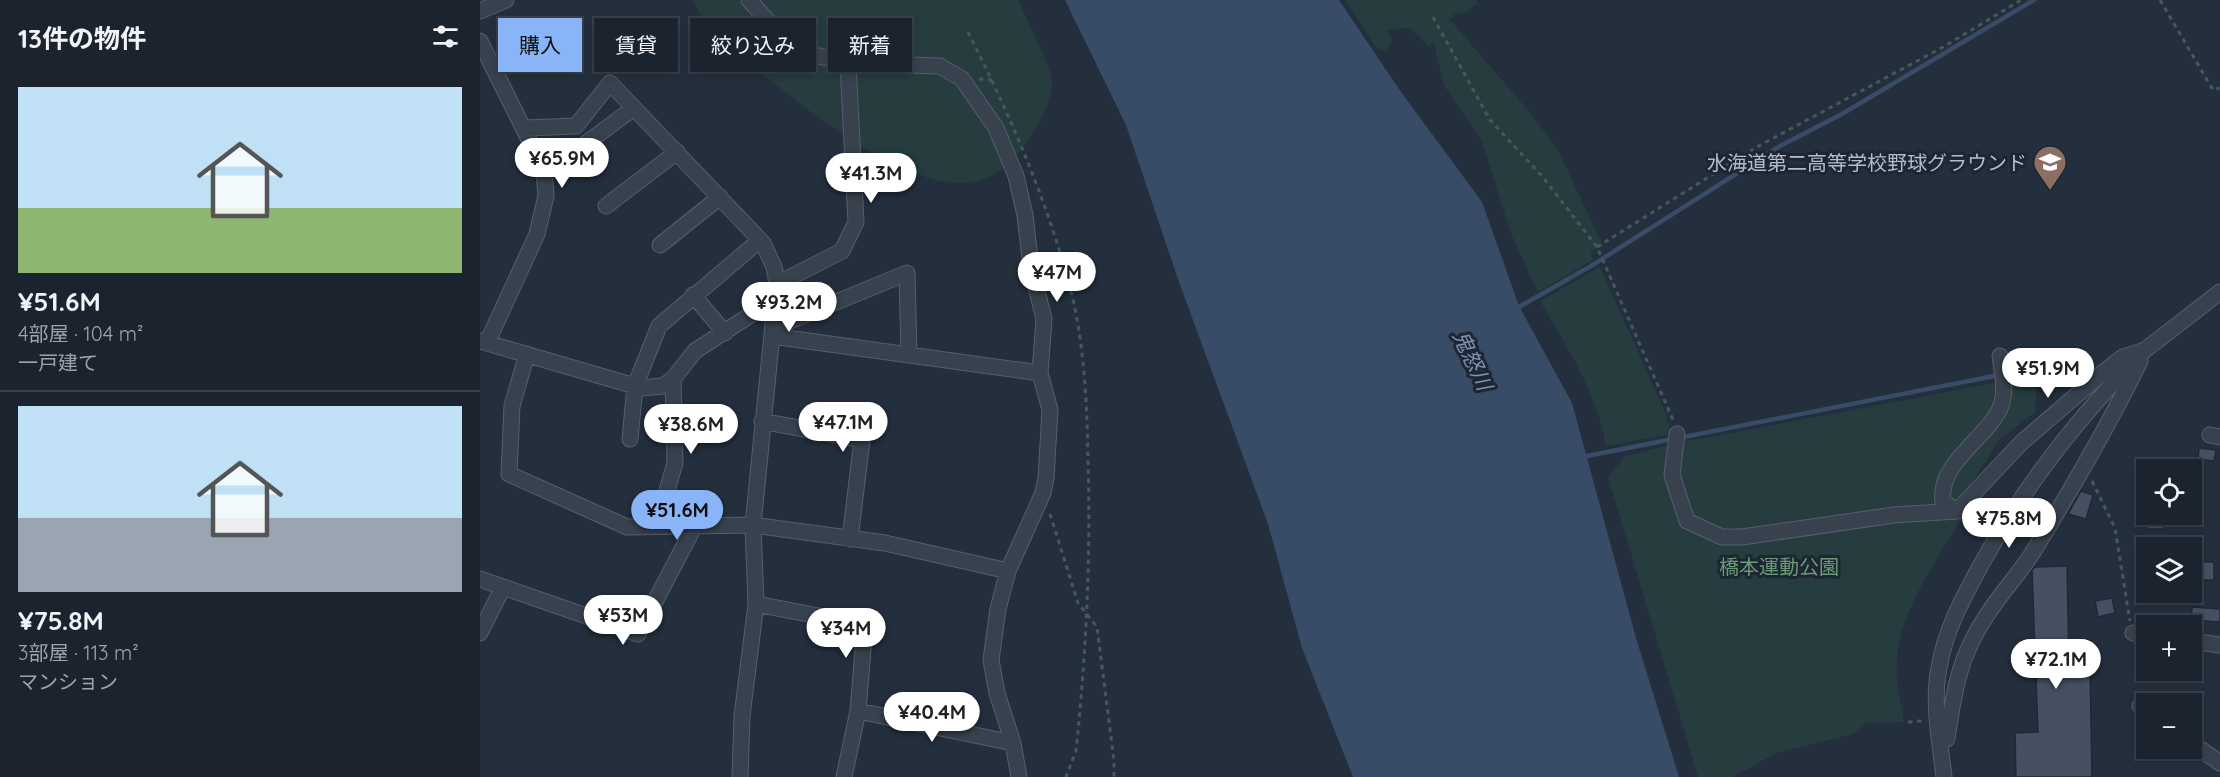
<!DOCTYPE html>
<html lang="ja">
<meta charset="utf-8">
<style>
body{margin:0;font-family:Quicksand,"Noto Sans JP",sans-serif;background:#282f3a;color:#f1f3f6;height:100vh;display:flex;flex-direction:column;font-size:22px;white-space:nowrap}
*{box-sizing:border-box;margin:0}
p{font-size:20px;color:#a0a4aa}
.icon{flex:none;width:33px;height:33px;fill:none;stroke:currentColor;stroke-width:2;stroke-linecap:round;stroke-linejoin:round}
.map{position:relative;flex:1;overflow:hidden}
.details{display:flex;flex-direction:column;background:#1b232e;width:480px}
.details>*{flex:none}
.guide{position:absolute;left:18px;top:18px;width:570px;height:54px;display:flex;gap:12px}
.fabs{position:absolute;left:1656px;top:459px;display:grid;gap:12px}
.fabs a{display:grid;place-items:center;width:66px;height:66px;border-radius:0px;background:#1b232e;box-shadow:0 3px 9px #0003,0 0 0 2px #39404a;font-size:30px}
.price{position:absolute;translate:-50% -51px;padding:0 14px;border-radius:21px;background:#fff;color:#222;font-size:20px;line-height:39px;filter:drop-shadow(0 2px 3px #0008)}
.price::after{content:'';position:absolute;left:50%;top:36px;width:18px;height:14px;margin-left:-9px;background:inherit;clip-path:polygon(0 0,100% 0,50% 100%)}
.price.selected{background:#8ab4f8;color:#111}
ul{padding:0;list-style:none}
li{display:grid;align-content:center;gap:12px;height:318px;padding:0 18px}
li+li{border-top:2px solid #39404a}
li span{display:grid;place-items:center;height:186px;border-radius:0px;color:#555}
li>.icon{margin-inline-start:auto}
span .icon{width:108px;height:108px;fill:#fffc;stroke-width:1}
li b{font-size:26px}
h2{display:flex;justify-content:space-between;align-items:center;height:72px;padding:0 18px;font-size:26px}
.chip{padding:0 21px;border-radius:0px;background:#1b232e;box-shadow:0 3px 9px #0003,0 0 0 2px #39404a;font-size:21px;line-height:54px}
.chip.selected{background:#8ab4f8;color:#111}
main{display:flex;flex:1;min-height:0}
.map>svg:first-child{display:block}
</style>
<main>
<section class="details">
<h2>13件の物件<svg class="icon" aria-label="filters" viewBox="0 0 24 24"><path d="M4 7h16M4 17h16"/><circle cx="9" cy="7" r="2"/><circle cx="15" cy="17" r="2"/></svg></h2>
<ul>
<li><span style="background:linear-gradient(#bfe0f5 65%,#8fb573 0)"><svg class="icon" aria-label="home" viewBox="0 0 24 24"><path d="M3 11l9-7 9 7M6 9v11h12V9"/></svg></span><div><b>¥51.6M</b><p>4部屋 · 104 m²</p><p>一戸建て</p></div></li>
<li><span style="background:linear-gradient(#bfe0f5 60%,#9aa5b1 0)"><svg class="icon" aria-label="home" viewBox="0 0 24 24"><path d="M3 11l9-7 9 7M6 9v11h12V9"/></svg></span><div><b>¥75.8M</b><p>3部屋 · 113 m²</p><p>マンション</p></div></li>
</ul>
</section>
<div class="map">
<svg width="1740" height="777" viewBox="0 0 1740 777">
<rect width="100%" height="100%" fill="#242f3e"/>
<path fill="#263c3f" d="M 213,0 L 538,0 C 545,15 571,68 572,80 C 573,102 557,129 544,146 C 527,168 510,183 481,183 C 418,183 331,113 284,75 C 269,63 252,51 238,38 C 226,27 220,14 213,0 Z
M 865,0 L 996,0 L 998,3 L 986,12 L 975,14 L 967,23 L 972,22 L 1048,110 L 1078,150 L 1123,246 L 1110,252 L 1113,260 L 1058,292 L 1031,234 L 1002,141 L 965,87 L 953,41 L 949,46 L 930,28 L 907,30 L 912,42 L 906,51 L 897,49 Z
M 1120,267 L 1185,412 L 1191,434 L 1126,446 C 1118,394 1086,346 1060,301 Z
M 1557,375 L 1555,412 L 1520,439 L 1479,503 L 1481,519 C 1453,568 1412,619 1417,680 C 1418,694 1422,708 1424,722 L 1386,723 L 1374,734 L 1296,753 L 1253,777 L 1218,777 L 1128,477 L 1145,456 L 1198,443 Z"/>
<path fill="#394c67" d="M 585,0 L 859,0 L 921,92 L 1002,202 L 1039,306 L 1092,403 L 1156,638 L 1199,777 L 873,777 L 822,648 L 788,524 L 699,282 L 646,125 Z"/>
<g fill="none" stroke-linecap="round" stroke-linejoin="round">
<path stroke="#394c67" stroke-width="4.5" d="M 1039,307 L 1111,266 L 1300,146 L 1362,114 L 1554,0
M 1527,374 L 1551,369
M 1107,456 L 1519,375"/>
</g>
<path fill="#455162" stroke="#1f2835" stroke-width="1.5" d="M 1719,448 L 1736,450 L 1734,461 L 1718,459 Z
M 1601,491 L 1613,495 L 1606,519 L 1588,514 Z
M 1667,518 L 1684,518 L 1684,529 L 1667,529 Z
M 1712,562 L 1734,562 L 1734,580 L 1712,580 Z
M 1587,566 L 1589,664 L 1610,663 L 1612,777 L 1536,777 L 1535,733 L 1558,732 L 1552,570 L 1555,567 Z
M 1658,592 L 1697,592 L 1697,606 L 1658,606 Z
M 1632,598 L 1635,613 L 1618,617 L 1615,601 Z
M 1712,607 L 1740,609 L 1740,622 L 1711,620 Z"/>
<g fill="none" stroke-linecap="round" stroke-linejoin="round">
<defs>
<path id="minor" d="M 269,0 L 297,31 L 322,52 L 368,63 L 460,66 L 482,79 L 516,128 L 536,176 L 545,215 L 551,267 L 564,319 L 560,373 L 570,410 L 566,478 L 563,493 L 528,571 L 518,609 L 511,660 L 517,693 L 533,743 L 539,777
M 0,11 L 26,0
M 0,41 L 64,170 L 66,196 L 57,234 L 7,343
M 45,128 L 96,126 L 130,83 L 283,243 L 294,267 L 297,284 L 273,525 L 276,604 L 262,716 L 260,777
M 101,147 L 154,108
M 126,206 L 197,152
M 180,245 L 240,197
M 297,284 L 362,251 L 376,222 L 368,63
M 213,295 L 245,333
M 293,328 L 427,273 L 429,355
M 292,336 L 560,373
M 0,341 L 162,388 L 183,386 L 193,379 L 215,351 L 295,299
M 47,354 L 32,406 L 29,474 L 147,527 L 273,525 L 405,543 L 528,571
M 282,421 L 382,440 L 370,539
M 1197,434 L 1192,475 L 1207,521 L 1242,537 L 1262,537 L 1414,515 L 1477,511 L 1541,443 L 1620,375 L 1643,357 L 1665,350 L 1740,292
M 1730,435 L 1740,437
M 150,439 L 155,386 L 179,326 L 280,240
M 1477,511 L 1463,502 C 1457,461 1512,436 1522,403 C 1526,388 1522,371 1520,356
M 177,525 L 195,463 L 193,379
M 0,579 L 158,634 L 215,525
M 276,604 L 385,625 L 378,711 L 364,777
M 0,633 L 23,587
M 1653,633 L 1666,635
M 1712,641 L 1740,645
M 1660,706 L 1666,711
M 378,711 L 533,743
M 1467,739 C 1474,691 1479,656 1507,615 C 1521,593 1539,574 1553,552 C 1591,490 1628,427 1660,361
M 1712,743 L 1740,763
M 1464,777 C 1460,742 1452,702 1459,668 C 1465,630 1484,596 1502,563 C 1545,485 1600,415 1662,353"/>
</defs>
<use href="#minor" stroke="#565f6c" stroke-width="17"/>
<path stroke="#44595c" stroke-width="3" stroke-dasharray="4.5 4.5" stroke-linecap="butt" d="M 1680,0 L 1733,90 L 1740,88
M 953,17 L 1010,120 L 1062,176 L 1117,247 L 1194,422
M 488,32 C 528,111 563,191 587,276 C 604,335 607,399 608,461 C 611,558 606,655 596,751 L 586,777
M 499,79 L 512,80
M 1117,247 L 1275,148 L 1465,46 L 1541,0
M 1612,481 L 1635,528 L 1650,621
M 570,514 L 598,603 L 617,627 L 634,761 L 634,777
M 1428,722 L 1442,721"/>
<use href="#minor" stroke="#38414e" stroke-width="15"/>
</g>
<defs>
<symbol id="school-pin" viewBox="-11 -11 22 30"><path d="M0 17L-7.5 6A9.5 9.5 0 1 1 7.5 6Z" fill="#8d6e63" stroke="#1d2633"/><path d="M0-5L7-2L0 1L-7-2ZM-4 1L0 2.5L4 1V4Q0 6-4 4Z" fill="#fff"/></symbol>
</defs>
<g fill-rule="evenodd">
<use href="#school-pin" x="1551" y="143" width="38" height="52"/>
</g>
<g text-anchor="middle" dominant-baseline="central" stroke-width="6" stroke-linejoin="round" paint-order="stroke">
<g font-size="20" fill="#b4bcc9" stroke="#1d2633" text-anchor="end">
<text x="1547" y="162">水海道第二高等学校野球グラウンド</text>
</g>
<g font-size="20" fill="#6b9a76" stroke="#1d2633">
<text x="1299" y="566">橋本運動公園</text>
</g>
<g font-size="21" font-style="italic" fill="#7c92b1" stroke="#1d2633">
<text transform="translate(993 360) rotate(65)">鬼怒川</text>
</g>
</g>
</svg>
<div class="fabs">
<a><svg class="icon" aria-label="locate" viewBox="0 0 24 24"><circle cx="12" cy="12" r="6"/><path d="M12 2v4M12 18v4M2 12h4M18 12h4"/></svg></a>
<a><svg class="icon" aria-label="layers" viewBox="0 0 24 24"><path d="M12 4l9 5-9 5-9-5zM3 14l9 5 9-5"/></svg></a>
<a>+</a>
<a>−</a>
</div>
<b class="price" style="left:82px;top:189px">¥65.9M</b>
<b class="price" style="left:391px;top:204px">¥41.3M</b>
<b class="price" style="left:577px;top:303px">¥47M</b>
<b class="price" style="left:309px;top:333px">¥93.2M</b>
<b class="price" style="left:1568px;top:399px">¥51.9M</b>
<b class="price" style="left:363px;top:453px">¥47.1M</b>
<b class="price" style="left:211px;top:455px">¥38.6M</b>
<b class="price selected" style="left:197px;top:541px">¥51.6M</b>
<b class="price" style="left:1529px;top:549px">¥75.8M</b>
<b class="price" style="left:143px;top:646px">¥53M</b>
<b class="price" style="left:366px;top:659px">¥34M</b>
<b class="price" style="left:1576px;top:690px">¥72.1M</b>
<b class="price" style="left:452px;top:743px">¥40.4M</b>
<div class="guide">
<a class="chip selected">購入</a>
<a class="chip">賃貸</a>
<a class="chip">絞り込み</a>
<a class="chip">新着</a>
</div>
</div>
</main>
